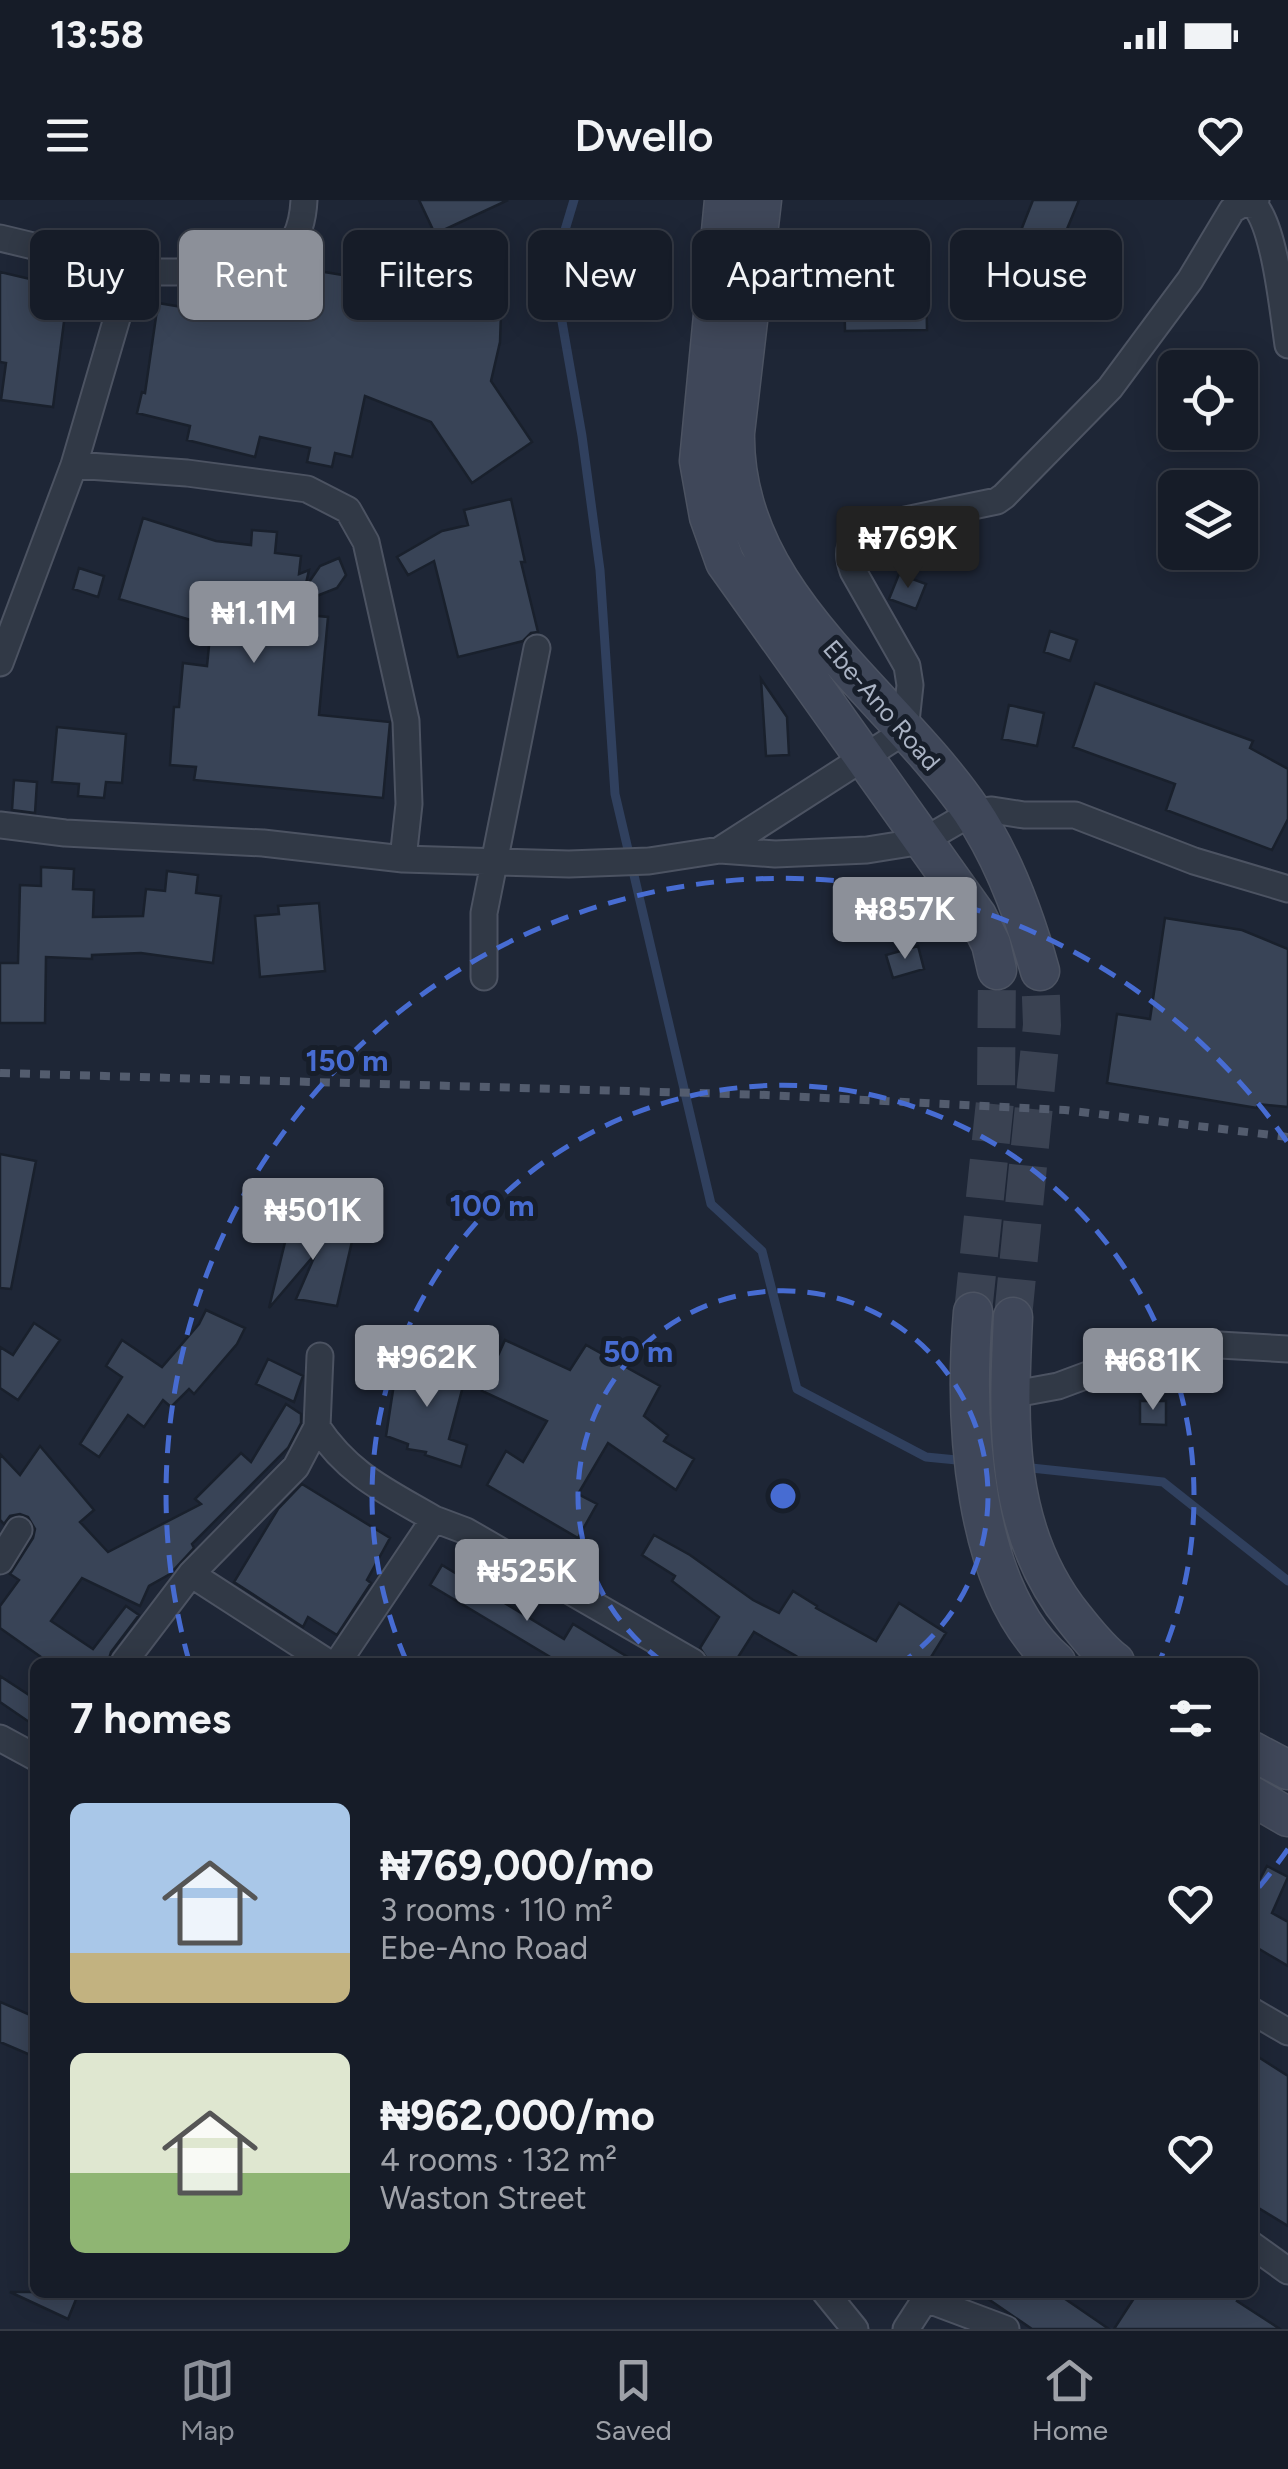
<!DOCTYPE html>
<meta charset="utf-8">
<style>
body{margin:0;font-family:Figtree,sans-serif;background:#1f2530;color:#f1f3f6;height:100vh;display:flex;flex-direction:column;font-size:38px;white-space:nowrap}
*{box-sizing:border-box;margin:0}
p{font-size:32px;color:#9ea1a8}
.icon{flex:none;width:55px;height:55px;fill:none;stroke:currentColor;stroke-width:2;stroke-linecap:round;stroke-linejoin:round}
.map{position:relative;flex:1;overflow:hidden}
.panel{position:absolute;left:30px;top:1458px;width:1228px;height:640px;display:flex;flex-direction:column;background:#161c28;border-radius:15px;box-shadow:0 5px 25px #0003,0 0 0 2px #353a45}
.panel>*{flex:none}
.guide{position:absolute;left:30px;top:30px;width:1230px;height:90px;display:flex;gap:20px}
.controls{position:absolute;left:1158px;top:150px;display:grid;gap:20px}
.controls a{display:grid;place-items:center;width:100px;height:100px;border-radius:15px;background:#161c28;box-shadow:0 5px 25px #0003,0 0 0 2px #353a45;font-size:50px}
.price{position:absolute;translate:-50% -85px;padding:0 22px;border-radius:10px;background:#8c9099;color:#fff;font-size:32px;line-height:65px;filter:drop-shadow(0 2px 5px #0008)}
.price::after{content:'';position:absolute;left:50%;top:60px;width:30px;height:22px;margin-left:-15px;background:inherit;clip-path:polygon(0 0,100% 0,50% 100%)}
.price.current{background:#222;color:#fff}
ul{padding:0;list-style:none}
li{display:flex;align-items:center;gap:30px;height:250px;padding:0 40px}
li span{display:grid;place-items:center;flex:none;width:280px;height:200px;border-radius:15px;color:#555}
li>.icon{margin-inline-start:auto}
span .icon{width:120px;height:120px;fill:#fffc;stroke-width:1}
li b{font-size:42px}
h2{display:flex;justify-content:space-between;align-items:center;height:120px;padding:0 40px;font-size:42px}
.pill{padding:0 35px;border-radius:15px;background:#161c28;box-shadow:0 5px 25px #0003,0 0 0 2px #353a45;font-size:35px;line-height:90px}
.pill.current{background:#8c9099;color:#fff}
.status{display:flex;justify-content:space-between;align-items:center;height:70px;padding:0 50px;background:#161c28;direction:ltr}
.status svg{height:28px;fill:currentColor}
header{display:flex;justify-content:space-between;align-items:center;height:130px;padding:0 40px;background:#161c28;font-size:45px;font-weight:600}
.tabs{display:flex;justify-content:space-around;align-items:center;height:140px;border-top:2px solid #353a45;background:#161c28;font-size:28px;color:#9ea1a8}
.tabs a{display:grid;justify-items:center;gap:5px}
.tabs .current{color:#8c9099}
.map>svg:first-child{display:block}
</style>
<div class="status"><b>13:58</b><svg viewBox="0 0 49 12"><path d="M0 12V9h3v3zM5 12V6h3v6zM10 12V3h3v9zM15 12V0h3v12zM26 1h20v11H26zM47 4h2v5h-2z"/></svg></div>
<header><svg class="icon" aria-label="menu" viewBox="0 0 24 24"><path d="M4 6h16M4 12h16M4 18h16"/></svg>Dwello<svg class="icon" aria-label="heart" viewBox="0 0 24 24"><path d="M12 20l-8-8c-3-5 5-10 8-4 3-6 11-1 8 4z"/></svg></header>
<div class="map">
<svg width="1288" height="2129" viewBox="0 0 1288 2129">
<rect width="100%" height="100%" fill="#1e2636"/>
<g fill="none" stroke-linecap="round" stroke-linejoin="round">
<path stroke="#30405e" stroke-width="9" d="M 574,0 L 553,70 L 582,236 L 600,370 L 615,594 L 711,1004 L 762,1051 L 797,1189 L 926,1257 L 967,1261
M 1022,1267 L 1163,1282 L 1288,1381"/>
</g>
<path fill="#394457" stroke="#19202c" stroke-width="2.5" d="M 419,0 L 508,0 L 435,34 Z
M 1033,0 L 1079,0 L 1055,58 L 1016,43 Z
M 306,69 L 343,75 L 344,71 L 432,92 L 431,99 L 501,113 L 500,142 L 491,181 L 532,242 L 472,283 L 431,222 L 365,196 L 352,257 L 335,253 L 332,267 L 307,262 L 310,248 L 260,237 L 255,257 L 187,240 L 190,226 L 137,213 L 142,192 L 145,193 L 158,103 L 218,113 L 219,105 L 291,112 L 296,83 L 303,85 Z
M 0,72 L 60,86 L 63,76 L 95,85 L 88,112 L 66,106 L 53,207 L 1,200 L 6,163 L 0,162 Z
M 926,79 L 927,130 L 845,131 L 844,80 Z
M 511,299 L 525,362 L 521,362 L 538,432 L 531,433 L 523,441 L 458,457 L 434,361 L 408,375 L 397,357 L 442,331 L 468,325 L 464,310 Z
M 143,318 L 216,341 L 251,345 L 252,330 L 277,332 L 275,353 L 301,356 L 299,374 L 309,370 L 305,388 L 320,366 L 339,358 L 346,375 L 337,388 L 276,412 L 328,417 L 319,515 L 390,522 L 383,598 L 194,580 L 196,567 L 170,565 L 174,507 L 179,507 L 183,463 L 207,466 L 211,426 L 119,399 Z
M 79,368 L 104,376 L 98,397 L 73,389 Z
M 899,374 L 926,384 L 916,409 L 889,399 Z
M 1050,431 L 1077,440 L 1070,461 L 1044,452 Z
M 761,479 L 787,517 L 789,555 L 766,556 Z
M 1095,483 L 1253,541 L 1250,548 L 1288,569 L 1288,619 L 1272,650 L 1166,610 L 1175,584 L 1073,547 Z
M 1009,505 L 1044,513 L 1037,546 L 1002,539 Z
M 57,527 L 126,534 L 122,583 L 106,582 L 104,598 L 78,596 L 79,584 L 52,582 Z
M 14,580 L 37,582 L 35,613 L 12,610 Z
M 41,667 L 74,669 L 73,689 L 94,690 L 93,717 L 143,716 L 146,689 L 165,691 L 167,671 L 198,675 L 196,693 L 221,696 L 213,763 L 141,753 L 92,755 L 92,759 L 46,757 L 45,823 L 0,823 L 0,763 L 18,763 L 20,685 L 41,686 Z
M 319,703 L 325,771 L 260,777 L 255,716 L 279,714 L 278,706 Z
M 1165,718 L 1242,730 L 1288,749 L 1288,907 L 1258,904 L 1257,908 L 1107,883 L 1117,814 L 1150,819 Z
M 918,746 L 924,769 L 893,778 L 886,755 Z
M 0,954 L 36,961 L 11,1089 L 0,1088 Z
M 267,1020 L 353,1037 L 337,1106 L 296,1099 L 316,1053 L 269,1108 L 287,1034 Z
M 206,1110 L 245,1128 L 237,1144 L 194,1194 L 189,1189 L 171,1207 L 163,1200 L 144,1227 L 128,1215 L 99,1257 L 80,1244 L 122,1177 L 106,1166 L 122,1140 L 162,1167 L 199,1124 Z
M 34,1123 L 60,1140 L 18,1200 L 0,1188 L 0,1147 L 13,1155 Z
M 505,1140 L 570,1170 L 586,1145 L 660,1186 L 644,1216 L 668,1235 L 664,1241 L 694,1259 L 676,1290 L 608,1243 L 578,1294 L 597,1304 L 578,1338 L 487,1285 L 506,1251 L 523,1262 L 547,1221 L 482,1191 Z
M 422,1158 L 467,1171 L 449,1239 L 467,1245 L 461,1267 L 425,1255 L 426,1252 L 407,1249 L 408,1244 L 386,1236 L 397,1164 L 420,1167 Z
M 268,1159 L 303,1176 L 294,1202 L 256,1184 Z
M 1140,1201 L 1166,1201 L 1166,1225 L 1140,1224 Z
M 286,1204 L 301,1214 L 301,1223 L 288,1248 L 192,1344 L 194,1348 L 170,1374 L 149,1386 L 140,1406 L 82,1378 L 51,1421 L 93,1449 L 126,1406 L 139,1415 L 111,1452 L 108,1462 L 48,1462 L 0,1428 L 0,1406 L 19,1380 L 10,1374 L 33,1338 L 35,1329 L 28,1317 L 20,1314 L 10,1316 L 4,1324 L 0,1320 L 0,1254 L 20,1275 L 40,1246 L 94,1310 L 80,1322 L 108,1352 L 201,1304 L 195,1299 L 241,1253 L 251,1262 Z
M 302,1284 L 390,1338 L 367,1380 L 371,1383 L 337,1435 L 308,1417 L 303,1427 L 234,1382 L 278,1309 Z
M 654,1335 L 690,1355 L 753,1400 L 779,1413 L 793,1391 L 817,1406 L 816,1408 L 876,1441 L 899,1403 L 946,1433 L 928,1462 L 792,1462 L 796,1456 L 754,1432 L 735,1462 L 709,1462 L 700,1448 L 719,1417 L 672,1381 L 675,1376 L 642,1355 Z
M 442,1365 L 564,1439 L 573,1424 L 636,1462 L 549,1462 L 552,1458 L 430,1385 Z
M 0,1476 L 35,1499 L 35,1526 L 0,1502 Z
M 1267,1666 L 1288,1677 L 1272,1713 L 1288,1722 L 1288,1766 L 1254,1746 L 1252,1749 L 1252,1694 Z
M 0,1802 L 35,1817 L 35,1857 L 0,1842 Z
M 1252,1853 L 1288,1876 L 1288,2026 L 1252,2004 Z
M 10,2092 L 79,2092 L 68,2119 Z
M 978,2092 L 1055,2092 L 1109,2129 L 1032,2129 Z
M 1138,2092 L 1242,2092 L 1237,2101 L 1280,2129 L 1114,2129 Z"/>
<g fill="none" stroke-linecap="round" stroke-linejoin="round">
<path stroke="#3a4252" stroke-width="38" stroke-dasharray="38 19" stroke-linecap="butt" d="M 973,1112 L 996,892 L 997,770
M 1013,1117 L 1042,825 L 1040,771"/>
<defs>
<path id="street" d="M 1256,0 L 1254,5 C 1275,27 1283,112 1288,145
M 0,38 L 100,62 L 127,84 L 74,265 L 0,463
M 127,84 L 136,71 C 159,73 183,72 206,71 C 261,68 301,64 304,0
M 74,265 L 187,273 L 307,289 L 348,310 L 366,342 L 406,521 L 409,604 L 403,659
M 0,625 L 65,633 L 263,643 L 403,659 L 569,664 L 649,661 L 720,650 L 775,654 L 867,650 L 923,641 L 973,612 L 992,610 L 1024,615 L 1075,615 L 1194,661 L 1288,689
M 720,650 L 905,531 L 910,485 L 907,466 L 853,371 C 846,352 849,340 867,328 L 997,301 L 1004,296 L 1110,188 L 1190,80 L 1232,10 L 1242,4 L 1254,5
M 484,777 L 484,713 L 537,448
M 1009,1195 L 1058,1186 L 1128,1160 L 1202,1144 L 1288,1149
M 317,1227 C 349,1275 386,1291 434,1319
M 0,1361 L 19,1330
M 191,1374 L 327,1462
M 124,1462 L 191,1374 L 296,1267 L 317,1227 L 320,1156
M 338,1462 L 434,1319 L 466,1331 L 693,1462
M 0,1538 L 35,1557
M 1252,1811 L 1288,1832
M 1252,2045 L 1288,2071
M 825,2092 L 855,2129
M 926,2099 L 1006,2129
M 906,2129 L 930,2092"/>
<path id="secondary" d="M 724,0 L 699,261 L 709,317 L 725,362 L 977,716 L 991,744 L 997,770
M 762,0 L 735,233 C 732,394 889,490 971,610 C 1003,657 1025,717 1040,771
M 973,1112 C 964,1218 971,1388 1056,1462
M 1013,1117 C 1008,1223 1003,1331 1074,1418 C 1087,1434 1099,1450 1115,1462
M 1252,1551 L 1288,1570
M 1252,1596 L 1288,1617"/>
</defs>
<use href="#street" stroke="#4c5362" stroke-width="29"/>
<use href="#secondary" stroke="#4c5362" stroke-width="41"/>
<use href="#street" stroke="#313946" stroke-width="25"/>
<use href="#secondary" stroke="#3f4759" stroke-width="38"/>
<path stroke="#535c6e" stroke-width="8" stroke-dasharray="10 10" stroke-linecap="butt" d="M 0,873 L 767,895 L 1065,910 L 1288,937"/>
</g>
<g fill="none" stroke="#476cd2" stroke-width="5" stroke-dasharray="18 12">
<path d="M663 1462A205 205 0 1 1 903 1462"/>
<path d="M406 1460A411 411 0 1 1 1160 1460"/>
<path d="M1288 1649A616 616 0 0 1 1255 1692M189 1461A616 616 0 0 1 1288 943"/>
</g>
<g text-anchor="middle" dominant-baseline="central" stroke-width="10" stroke-linejoin="round" paint-order="stroke">
<g font-size="25" fill="#aab3c4" stroke="#171e2a">
<text transform="translate(882 505) rotate(49)">Ebe-Ano Road</text>
</g>
</g>
<circle cx="783" cy="1296" r="15" fill="#476cd2" stroke="#171e2a" stroke-width="5"/>
<g font-size="30" text-anchor="middle" font-weight="bold" fill="#476cd2" stroke="#171e2a" stroke-width="10" stroke-linejoin="round" paint-order="stroke">
<text x="347" y="871">150 m</text>
<text x="492" y="1016">100 m</text>
<text x="638" y="1162">50 m</text>
</g>
</svg>
<div class="controls">
<a><svg class="icon" aria-label="locate" viewBox="0 0 24 24"><circle cx="12" cy="12" r="6"/><path d="M12 2v4M12 18v4M2 12h4M18 12h4"/></svg></a>
<a><svg class="icon" aria-label="layers" viewBox="0 0 24 24"><path d="M12 4l9 5-9 5-9-5zM3 14l9 5 9-5"/></svg></a>
</div>
<b class="price current" style="left:908px;top:391px">₦769K</b>
<b class="price" style="left:254px;top:466px">₦1.1M</b>
<b class="price" style="left:905px;top:762px">₦857K</b>
<b class="price" style="left:313px;top:1063px">₦501K</b>
<b class="price" style="left:427px;top:1210px">₦962K</b>
<b class="price" style="left:1153px;top:1213px">₦681K</b>
<b class="price" style="left:527px;top:1424px">₦525K</b>
<div class="guide">
<a class="pill">Buy</a>
<a class="pill current">Rent</a>
<a class="pill">Filters</a>
<a class="pill">New</a>
<a class="pill">Apartment</a>
<a class="pill">House</a>
</div>
<section class="panel">
<h2>7 homes<svg class="icon" aria-label="filters" viewBox="0 0 24 24"><path d="M4 7h16M4 17h16"/><circle cx="9" cy="7" r="2"/><circle cx="15" cy="17" r="2"/></svg></h2>
<ul>
<li><span style="background:linear-gradient(#a9c7e8 75%,#c2b280 0)"><svg class="icon" aria-label="home" viewBox="0 0 24 24"><path d="M3 11l9-7 9 7M6 9v11h12V9"/></svg></span><div><b>₦769,000/mo</b><p>3 rooms · 110 m²</p><p>Ebe-Ano Road</p></div><svg class="icon" aria-label="heart" viewBox="0 0 24 24"><path d="M12 20l-8-8c-3-5 5-10 8-4 3-6 11-1 8 4z"/></svg></li>
<li><span style="background:linear-gradient(#dfe7d0 60%,#8fb573 0)"><svg class="icon" aria-label="home" viewBox="0 0 24 24"><path d="M3 11l9-7 9 7M6 9v11h12V9"/></svg></span><div><b>₦962,000/mo</b><p>4 rooms · 132 m²</p><p>Waston Street</p></div><svg class="icon" aria-label="heart" viewBox="0 0 24 24"><path d="M12 20l-8-8c-3-5 5-10 8-4 3-6 11-1 8 4z"/></svg></li>
</ul>
</section>
</div>
<nav class="tabs">
<a class="current"><svg class="icon" aria-label="map" viewBox="0 0 24 24"><path d="M3 6l6-2 6 2 6-2v14l-6 2-6-2-6 2zM9 4v14M15 6v14"/></svg>Map</a>
<a><svg class="icon" aria-label="saved" viewBox="0 0 24 24"><path d="M7 4h10v16l-5-4-5 4z"/></svg>Saved</a>
<a><svg class="icon" aria-label="home" viewBox="0 0 24 24"><path d="M3 11l9-7 9 7M6 9v11h12V9"/></svg>Home</a>
</nav>
